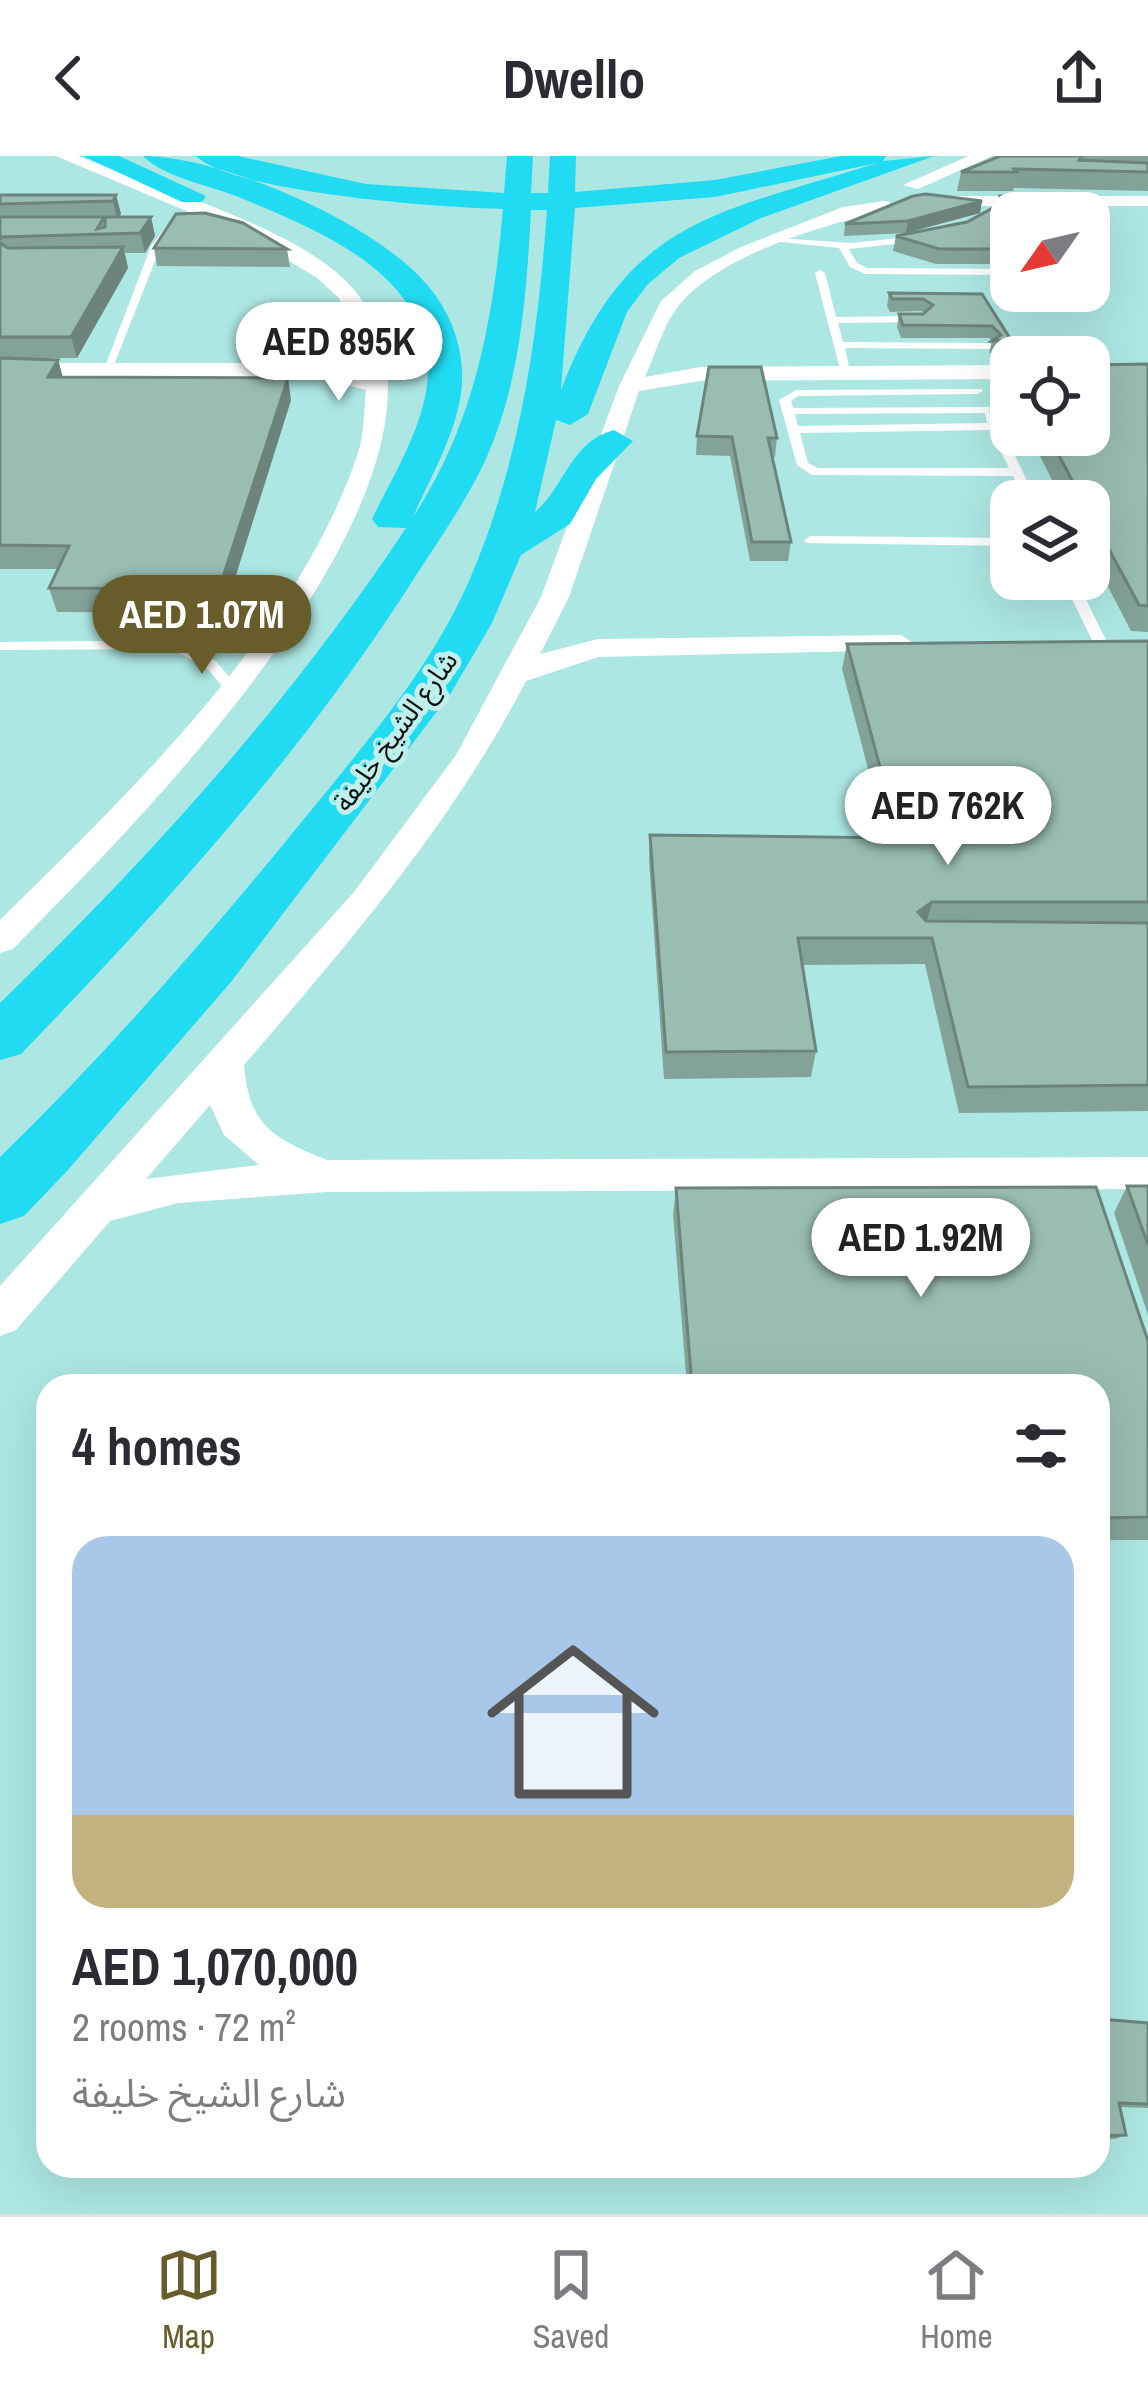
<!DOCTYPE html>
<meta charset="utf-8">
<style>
body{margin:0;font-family:"Archivo Narrow","Noto Sans Arabic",sans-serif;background:#f2f2f3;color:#2b2b33;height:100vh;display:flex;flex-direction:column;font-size:45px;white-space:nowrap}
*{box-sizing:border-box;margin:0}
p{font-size:39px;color:#7c7c81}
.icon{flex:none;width:66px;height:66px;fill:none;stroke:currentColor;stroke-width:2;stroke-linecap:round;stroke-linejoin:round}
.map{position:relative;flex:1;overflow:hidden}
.panel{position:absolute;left:36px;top:1218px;width:1074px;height:804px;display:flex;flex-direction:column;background:#fff;border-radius:36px;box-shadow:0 12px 48px #0002}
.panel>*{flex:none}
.needle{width:78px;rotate:236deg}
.buttons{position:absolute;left:990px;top:36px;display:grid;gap:24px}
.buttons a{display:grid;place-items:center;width:120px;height:120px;border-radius:24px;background:#fff;box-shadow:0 12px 48px #0002;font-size:60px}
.price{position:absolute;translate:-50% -102px;padding:0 27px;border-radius:42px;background:#fff;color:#222;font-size:39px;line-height:78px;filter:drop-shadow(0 3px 6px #0008)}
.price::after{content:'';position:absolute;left:50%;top:72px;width:36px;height:27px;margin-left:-18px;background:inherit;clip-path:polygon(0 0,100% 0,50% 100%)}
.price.current{background:#685d2a;color:#fff}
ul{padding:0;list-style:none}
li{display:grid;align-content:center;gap:24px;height:636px;padding:0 36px}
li+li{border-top:3px solid #e1e1e2}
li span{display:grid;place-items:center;height:372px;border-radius:36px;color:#555}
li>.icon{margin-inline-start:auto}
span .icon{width:216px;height:216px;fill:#fffc;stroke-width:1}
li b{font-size:51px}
h2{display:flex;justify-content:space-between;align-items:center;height:144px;padding:0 36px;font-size:51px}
header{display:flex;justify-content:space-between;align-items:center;height:156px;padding:0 36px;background:#fff;font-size:54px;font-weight:800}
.tab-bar{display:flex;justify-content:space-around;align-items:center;height:168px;border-top:3px solid #e1e1e2;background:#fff;font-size:33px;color:#7c7c81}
.tab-bar a{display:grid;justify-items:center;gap:6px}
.tab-bar .current{color:#685d2a}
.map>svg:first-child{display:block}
</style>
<header><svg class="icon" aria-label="back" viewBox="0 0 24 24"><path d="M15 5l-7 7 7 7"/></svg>Dwello<svg class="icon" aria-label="share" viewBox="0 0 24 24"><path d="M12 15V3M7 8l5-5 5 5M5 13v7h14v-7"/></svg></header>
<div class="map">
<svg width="1148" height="2058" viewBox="0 0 1148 2058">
<rect width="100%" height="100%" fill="#c1f0ec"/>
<path fill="#ade7e3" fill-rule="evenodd" d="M 0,0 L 1148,0 L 1148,2058 L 0,2058 ZM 1011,57 L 1089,57 L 1089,135 L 1011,135 ZM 1011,201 L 1089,201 L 1089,279 L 1011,279 ZM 1011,345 L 1089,345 L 1089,423 L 1011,423 ZM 48,1230 L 1098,1230 L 1098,2010 L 48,2010 Z"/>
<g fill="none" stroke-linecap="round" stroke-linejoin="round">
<path fill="#fff" fill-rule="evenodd" d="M 166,71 L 174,73 L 161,90 L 112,214 L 103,216 L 151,90 Z
M 919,80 L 922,85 L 849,93 L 857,107 L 867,112 L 1011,113 L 1011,119 L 865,118 L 850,111 L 839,92 L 772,85 L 777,82 L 851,87 Z
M 820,114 L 825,117 L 836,161 L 921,160 L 926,163 L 921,166 L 838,167 L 843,186 L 989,187 L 994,190 L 989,193 L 845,192 L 850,215 L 841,217 L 815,117 Z
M 981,233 L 983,235 L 977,238 L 798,240 L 791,245 L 793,252 L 990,251 L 989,256 L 995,259 L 1037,345 L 1025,345 L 1013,320 L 812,319 L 797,309 L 779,244 L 796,234 ZM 985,257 L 987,267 L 798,270 L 795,258 ZM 990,274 L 1009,312 L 818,312 L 808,307 L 800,277 Z
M 811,380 L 1011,382 L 1011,390 L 806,387 L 804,384 Z
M 1062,423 L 1076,423 L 1108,488 L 1106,491 L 1094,488 Z
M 282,464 L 287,465 L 287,471 L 190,492 L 216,505 L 240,534 L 233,538 L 228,537 L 206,511 L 171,493 L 0,494 L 0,486 L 201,484 Z"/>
<path fill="#fff" fill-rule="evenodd" d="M 56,0 L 78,0 C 153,32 304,72 355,135 C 499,313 130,673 13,793 L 0,797 L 0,764 C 131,635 299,475 358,297 C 364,278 364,254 366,234 L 313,221 L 0,221 L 0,207 L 313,207 L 368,221 L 369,209 L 339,142 L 316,121 L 248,81 Z
M 969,0 L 992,0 L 918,33 L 903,29 Z
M 1148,40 L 1148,50 L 934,50 L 925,45 L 934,40 Z
M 884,45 L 890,46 L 890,54 C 829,67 716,99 677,152 C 663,170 655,199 645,221 L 700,211 L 1011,209 L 1011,223 L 700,225 L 639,235 L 569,441 L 540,498 L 598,483 L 901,479 L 915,488 L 911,494 L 598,501 L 526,525 C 452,668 348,788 244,909 C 249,970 273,982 327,1004 L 1148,1001 L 1148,1033 L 326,1036 L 178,1047 L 110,1065 L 16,1174 L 0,1180 L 0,1130 L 354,736 L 456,599 L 541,441 L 619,230 L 661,145 L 695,115 L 741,91 L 843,51 ZM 210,949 L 224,979 L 259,1009 L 146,1023 Z"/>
<path fill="#21dbf2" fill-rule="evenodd" d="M 83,0 L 119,0 L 206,40 L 202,46 L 182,46 Z
M 143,0 C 222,0 378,68 429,131 C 449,155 460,183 462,214 C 465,264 432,317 413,361 C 475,267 493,164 503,53 C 444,52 234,37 196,0 L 238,0 L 366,28 L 504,37 L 507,0 L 533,0 L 531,37 L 548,37 L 550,0 L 576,0 L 575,36 L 715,24 L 841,0 L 886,0 L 883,5 L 934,0 L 761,62 L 679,102 L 647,129 L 627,156 L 588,258 L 570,269 L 556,264 L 535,356 C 564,332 571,285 614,274 L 633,285 L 596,323 L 570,368 L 521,399 L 492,467 L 451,537 L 231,826 L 67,1015 L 24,1060 L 0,1068 L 0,1001 C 109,895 208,781 304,663 C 364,589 430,514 469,425 C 520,307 538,181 547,54 L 531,54 C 527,129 522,207 496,278 C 478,329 444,376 415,421 C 304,596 165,749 21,898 L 0,904 L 0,847 C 151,700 290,547 406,372 L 378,371 L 372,363 C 393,319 427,267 428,216 C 429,116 314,72 236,40 C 208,29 163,21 143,0 ZM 877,7 C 718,58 627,61 561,234 L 575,52 L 715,41 Z"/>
</g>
<path fill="#84a398" d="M 1000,0 L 1148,0 L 1148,35 L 1014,32 L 1013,35 L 957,35 L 961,16 Z
M 0,39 L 116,39 L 121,58 L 119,61 L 151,61 L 155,80 L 145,97 L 125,97 L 128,112 L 77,202 L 2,202 L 58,204 L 63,222 L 291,244 L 224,457 L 57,456 L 49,432 L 58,413 L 0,413 Z
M 1000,40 L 1011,57 L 1011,108 L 936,108 L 893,95 L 896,80 L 967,66 L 998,49 Z
M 980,57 L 906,77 L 844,80 L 845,68 Z
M 154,92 L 287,93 L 290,111 L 157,110 Z
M 889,137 L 982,138 L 1011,184 L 1008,197 L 989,197 L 992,185 L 989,182 L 901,182 L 897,171 L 899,158 L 924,157 L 921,155 L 890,156 L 887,150 Z
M 1148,208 L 1148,476 L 1131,475 L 1089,394 L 1089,345 L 1063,345 L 1029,279 L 1089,279 Z
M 1010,209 L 1011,209 L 1011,244 L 1005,232 Z
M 697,280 L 777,282 L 775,301 L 772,300 L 791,386 L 788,405 L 750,405 L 730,300 L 696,299 Z
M 1148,485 L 1148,955 L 959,957 L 925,808 L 802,809 L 816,895 L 811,921 L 664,923 L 649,705 L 650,679 L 886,682 L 842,513 L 847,488 Z
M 1127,1030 L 1148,1030 L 1148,1159 L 1114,1057 Z
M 676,1032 L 1148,1185 L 1148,1384 L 1098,1384 L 1098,1230 L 687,1230 L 673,1059 Z
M 1098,1852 L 1101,1863 L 1148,1867 L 1148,1952 L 1120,1951 L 1126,1979 L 1115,1983 L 1098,1983 Z"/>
<path fill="#6c847c" d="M 116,39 L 121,58 L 117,64 L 113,45 Z
M 982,45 L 980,57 L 906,77 L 908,65 Z
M 151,61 L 155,80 L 145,97 L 140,77 Z
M 123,91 L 128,112 L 77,202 L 71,181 Z
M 58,204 L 64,226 L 48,221 Z
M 288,222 L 291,244 L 224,457 L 219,433 Z
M 932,746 L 925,772 L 918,756 Z"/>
<path fill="#9abdb1" stroke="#6c847c" stroke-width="3" d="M 1000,0 L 1082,0 L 1079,4 L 1148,7 L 1148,16 L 1014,13 L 1017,16 L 961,16 Z
M 926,38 L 982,45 L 908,65 L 845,68 L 913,40 Z
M 0,39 L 116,39 L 113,45 L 0,48 Z
M 1000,40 L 1029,40 L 1037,57 L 1011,57 L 1011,93 L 939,93 L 896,80 L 967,66 L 1000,48 Z
M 205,57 L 243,67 L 287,93 L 154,92 L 176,58 Z
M 0,61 L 104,61 L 97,73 L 105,71 L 105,61 L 151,61 L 140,77 L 1,81 L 0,84 Z
M 0,87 L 8,92 L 123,91 L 71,181 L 0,181 Z
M 889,137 L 982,138 L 1011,184 L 992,185 L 1001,179 L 992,170 L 903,169 L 899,158 L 923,158 L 933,149 L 923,143 L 892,143 Z
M 0,202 L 58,204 L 48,221 L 288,222 L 219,433 L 49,432 L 69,390 L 0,389 Z
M 1148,208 L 1148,450 L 1139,449 L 1089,356 L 1089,345 L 1083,345 L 1048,279 L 1089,279 L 1089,209 Z
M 709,211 L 761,211 L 777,282 L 768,282 L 791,386 L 752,386 L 732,281 L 697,280 Z
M 1148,485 L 1148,746 L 932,746 L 918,756 L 926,765 L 1148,767 L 1148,929 L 968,931 L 932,782 L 798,782 L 816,895 L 666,896 L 650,679 L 899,682 L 847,488 Z
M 1127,1030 L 1148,1030 L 1148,1089 Z
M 1096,1031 L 1148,1185 L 1148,1361 L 1098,1362 L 1098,1230 L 692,1230 L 676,1032 Z
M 1098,1852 L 1101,1863 L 1148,1867 L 1148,1948 L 1119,1947 L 1126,1979 L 1098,1980 Z"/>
<g text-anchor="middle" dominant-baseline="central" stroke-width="10" stroke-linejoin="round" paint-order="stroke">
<g font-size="27" fill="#010f0e" stroke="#c1f0ec">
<text transform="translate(395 575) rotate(-54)">شارع الشيخ خليفة</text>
</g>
</g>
</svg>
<div class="buttons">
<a><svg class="needle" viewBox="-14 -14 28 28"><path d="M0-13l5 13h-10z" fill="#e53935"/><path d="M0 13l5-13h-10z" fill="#7c7c81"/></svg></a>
<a><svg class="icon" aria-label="locate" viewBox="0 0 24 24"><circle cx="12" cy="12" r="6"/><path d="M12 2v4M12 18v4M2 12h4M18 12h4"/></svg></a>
<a><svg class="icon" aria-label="layers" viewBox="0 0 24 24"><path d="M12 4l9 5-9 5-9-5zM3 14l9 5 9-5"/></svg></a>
</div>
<b class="price" style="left:339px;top:248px">AED 895K</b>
<b class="price current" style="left:202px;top:521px">AED 1.07M</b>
<b class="price" style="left:948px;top:712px">AED 762K</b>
<b class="price" style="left:921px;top:1144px">AED 1.92M</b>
<section class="panel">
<h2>4 homes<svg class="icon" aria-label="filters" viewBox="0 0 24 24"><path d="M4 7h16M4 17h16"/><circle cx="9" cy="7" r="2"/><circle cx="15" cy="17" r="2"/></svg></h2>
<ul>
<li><span style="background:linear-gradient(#a9c7e8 75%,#c2b280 0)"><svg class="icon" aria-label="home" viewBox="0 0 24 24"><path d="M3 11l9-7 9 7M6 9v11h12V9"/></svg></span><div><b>AED 1,070,000</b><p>2 rooms · 72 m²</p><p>شارع الشيخ خليفة</p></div></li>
</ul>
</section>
</div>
<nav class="tab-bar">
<a class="current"><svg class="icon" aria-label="map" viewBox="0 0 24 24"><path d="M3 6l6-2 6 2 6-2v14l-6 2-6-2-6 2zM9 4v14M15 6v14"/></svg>Map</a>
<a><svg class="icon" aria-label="saved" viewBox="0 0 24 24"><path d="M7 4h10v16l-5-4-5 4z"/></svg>Saved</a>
<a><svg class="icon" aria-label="home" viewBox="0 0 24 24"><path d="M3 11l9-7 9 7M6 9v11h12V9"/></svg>Home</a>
</nav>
